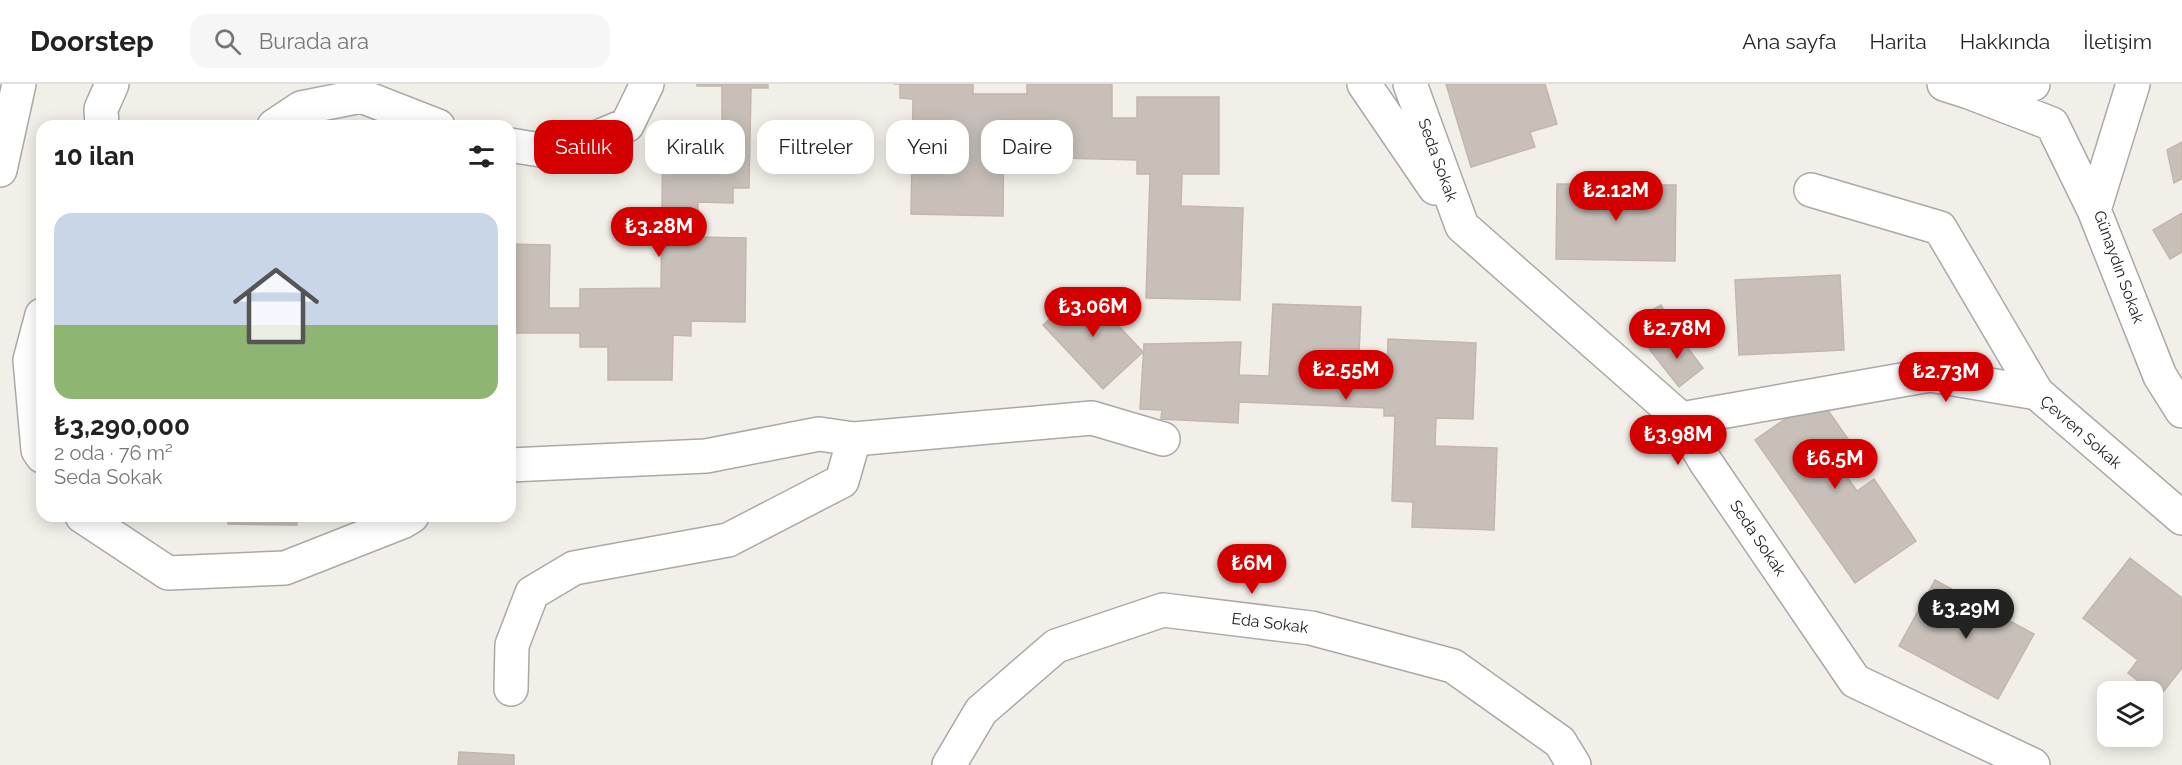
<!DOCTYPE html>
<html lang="tr">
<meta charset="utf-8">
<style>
body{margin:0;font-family:Raleway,sans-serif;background:#f6f6f6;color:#222;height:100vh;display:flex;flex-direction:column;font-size:22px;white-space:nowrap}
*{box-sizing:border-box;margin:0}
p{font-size:20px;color:#767676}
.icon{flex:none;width:33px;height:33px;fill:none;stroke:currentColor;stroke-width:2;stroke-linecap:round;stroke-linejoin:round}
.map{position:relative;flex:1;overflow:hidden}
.details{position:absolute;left:36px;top:36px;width:480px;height:402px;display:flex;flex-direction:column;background:#fff;border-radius:18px;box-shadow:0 3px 15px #0003}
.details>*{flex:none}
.banner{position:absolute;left:534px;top:36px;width:570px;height:54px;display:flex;gap:12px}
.tools{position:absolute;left:2097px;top:597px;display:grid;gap:12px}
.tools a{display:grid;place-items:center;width:66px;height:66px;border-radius:12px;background:#fff;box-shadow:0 3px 15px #0003;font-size:30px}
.price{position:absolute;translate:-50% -51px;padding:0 14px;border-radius:21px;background:#d40000;color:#fff;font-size:20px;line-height:39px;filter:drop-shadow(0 2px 3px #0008)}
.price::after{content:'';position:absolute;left:50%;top:36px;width:18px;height:14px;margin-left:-9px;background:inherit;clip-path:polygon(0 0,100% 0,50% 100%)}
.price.current{background:#222;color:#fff}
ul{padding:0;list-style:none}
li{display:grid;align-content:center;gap:12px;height:318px;padding:0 18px}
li+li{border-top:2px solid #e0e0e0}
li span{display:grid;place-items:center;height:186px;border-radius:18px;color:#555}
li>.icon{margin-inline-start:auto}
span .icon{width:108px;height:108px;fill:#fffc;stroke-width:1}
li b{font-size:26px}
h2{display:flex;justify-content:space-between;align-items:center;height:72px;padding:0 18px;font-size:26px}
.tag{padding:0 21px;border-radius:18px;background:#fff;box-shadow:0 3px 15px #0003;font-size:21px;line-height:54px}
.tag.current{background:#d40000;color:#fff}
header{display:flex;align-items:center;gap:36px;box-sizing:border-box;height:84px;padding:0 30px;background:#fff;border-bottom:2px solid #e0e0e0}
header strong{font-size:28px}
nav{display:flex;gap:33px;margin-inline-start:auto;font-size:21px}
.search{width:420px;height:54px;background:#f6f6f6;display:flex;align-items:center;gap:15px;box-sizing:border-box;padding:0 21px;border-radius:18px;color:#767676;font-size:22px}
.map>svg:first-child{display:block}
</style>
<header>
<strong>Doorstep</strong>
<div class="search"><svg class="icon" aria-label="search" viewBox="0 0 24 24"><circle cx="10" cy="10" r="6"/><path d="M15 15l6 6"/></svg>Burada ara</div>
<nav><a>Ana sayfa</a><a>Harita</a><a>Hakkında</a><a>İletişim</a></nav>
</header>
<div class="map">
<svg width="2182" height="681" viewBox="0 0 2182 681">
<rect width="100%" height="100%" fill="#f2efe9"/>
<path fill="#c7bfb8" stroke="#c4b6ab" stroke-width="1.5" d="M 697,0 L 768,0 L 768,4 L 751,4 L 749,104 L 733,104 L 733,119 L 698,118 L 698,153 L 746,154 L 745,238 L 691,237 L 691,252 L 673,251 L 672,296 L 608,296 L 608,263 L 580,263 L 580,249 L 510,249 L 510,160 L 550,161 L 549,224 L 580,224 L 580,205 L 661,204 L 663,41 L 722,42 L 722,2 L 697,2 Z
M 894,0 L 973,0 L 973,10 L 1027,10 L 1027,0 L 1112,0 L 1112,34 L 1137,34 L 1137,13 L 1219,13 L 1219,90 L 1182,90 L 1181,122 L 1243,124 L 1240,216 L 1146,214 L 1150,90 L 1137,90 L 1137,76 L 1023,73 L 1024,37 L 1004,36 L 1003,132 L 911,130 L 913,15 L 900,14 L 900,0 Z
M 1446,0 L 1545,0 L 1557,40 L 1530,48 L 1535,63 L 1471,83 Z
M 2182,58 L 2182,95 L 2174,99 L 2167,66 Z
M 1557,100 L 1676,101 L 1675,177 L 1556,175 Z
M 2182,129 L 2182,168 L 2170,175 L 2153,146 Z
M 1840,191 L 1844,266 L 1739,271 L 1735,196 Z
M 1083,204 L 1143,268 L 1103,305 L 1043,241 Z
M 1273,220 L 1361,223 L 1358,294 L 1387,295 L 1388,255 L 1476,259 L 1473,335 L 1436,334 L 1435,362 L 1497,364 L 1494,446 L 1412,443 L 1413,418 L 1392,417 L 1395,332 L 1384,332 L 1384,324 L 1239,318 L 1238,339 L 1161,335 L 1162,326 L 1140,325 L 1144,260 L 1241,258 L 1239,291 L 1269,292 Z
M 1661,221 L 1678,251 L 1650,266 L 1634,236 Z
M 1678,251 L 1703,284 L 1679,303 L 1650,266 Z
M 1818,312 L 1862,375 L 1843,387 L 1857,407 L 1874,395 L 1916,457 L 1855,499 L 1755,356 Z
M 228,432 L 297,432 L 297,441 L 228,440 Z
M 2130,474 L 2182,514 L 2182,584 L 2159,613 L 2128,589 L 2138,576 L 2083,534 Z
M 1935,496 L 2034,550 L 1998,615 L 1899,562 Z
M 459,668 L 514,671 L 514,681 L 458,681 Z"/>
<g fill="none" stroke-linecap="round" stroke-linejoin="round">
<defs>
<path id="minor" d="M 1364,0 L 1435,104
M 1410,0 L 1462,142 L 1681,335 L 1705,377 L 1855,597 L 2033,681
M 1944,0 L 1969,8 L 2052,40 L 2094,126 L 2160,292 L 2182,327
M 1974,7 L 2033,0
M 102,42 L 101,25 L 112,0
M 274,42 L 301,24 L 361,12 L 438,42
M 510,61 L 559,69 L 627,41 L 647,0
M 0,86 L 19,0
M 1811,106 L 1940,144 L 2037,309
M 2094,126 L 2133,0
M 42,231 L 30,276 L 38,366 L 42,372
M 1681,335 L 1930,291 L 2037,309 L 2182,434
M 510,381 L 706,372 L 819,350 L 854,355 L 1092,334 L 1163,355
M 82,432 L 168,489 L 285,484 L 402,438 L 412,432
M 511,605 L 512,561 L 532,509 L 574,484 L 728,456 L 842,397 L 854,355
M 949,681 L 981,627 L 1056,562 L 1163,526 L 1311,544 L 1453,582 L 1560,658 L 1574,681"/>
</defs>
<use href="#minor" stroke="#a9a9a9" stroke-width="36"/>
<use href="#minor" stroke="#fff" stroke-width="33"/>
</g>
<g text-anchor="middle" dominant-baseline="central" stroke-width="4.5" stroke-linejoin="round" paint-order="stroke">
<g font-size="16" fill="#222" stroke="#fff">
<text transform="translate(1438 76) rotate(70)">Seda Sokak</text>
<text transform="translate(2119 183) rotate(70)">Günaydın Sokak</text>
<text transform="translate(2081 348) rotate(41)">Çevren Sokak</text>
<text transform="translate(1758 454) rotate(56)">Seda Sokak</text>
<text transform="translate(1270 539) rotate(7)">Eda Sokak</text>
</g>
</g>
</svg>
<div class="tools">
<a><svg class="icon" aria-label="layers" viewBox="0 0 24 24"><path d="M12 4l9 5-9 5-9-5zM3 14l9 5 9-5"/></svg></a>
</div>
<b class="price" style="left:1616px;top:138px">₺2.12M</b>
<b class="price" style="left:659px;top:174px">₺3.28M</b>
<b class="price" style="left:1093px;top:254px">₺3.06M</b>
<b class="price" style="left:1677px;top:276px">₺2.78M</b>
<b class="price" style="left:1346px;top:317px">₺2.55M</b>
<b class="price" style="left:1946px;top:319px">₺2.73M</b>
<b class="price" style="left:1678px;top:382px">₺3.98M</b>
<b class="price" style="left:1835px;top:406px">₺6.5M</b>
<b class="price" style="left:1252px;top:511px">₺6M</b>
<b class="price current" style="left:1966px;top:556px">₺3.29M</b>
<div class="banner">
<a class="tag current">Satılık</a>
<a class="tag">Kiralık</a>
<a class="tag">Filtreler</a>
<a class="tag">Yeni</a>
<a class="tag">Daire</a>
</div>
<section class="details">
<h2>10 ilan<svg class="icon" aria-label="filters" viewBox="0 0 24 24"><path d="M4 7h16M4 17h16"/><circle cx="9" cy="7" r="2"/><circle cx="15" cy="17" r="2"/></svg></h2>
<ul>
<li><span style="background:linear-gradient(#c9d6e8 60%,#8fb573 0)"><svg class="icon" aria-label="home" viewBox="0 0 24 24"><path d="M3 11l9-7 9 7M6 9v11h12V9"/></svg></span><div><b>₺3,290,000</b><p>2 oda · 76 m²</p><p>Seda Sokak</p></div></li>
</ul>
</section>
</div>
